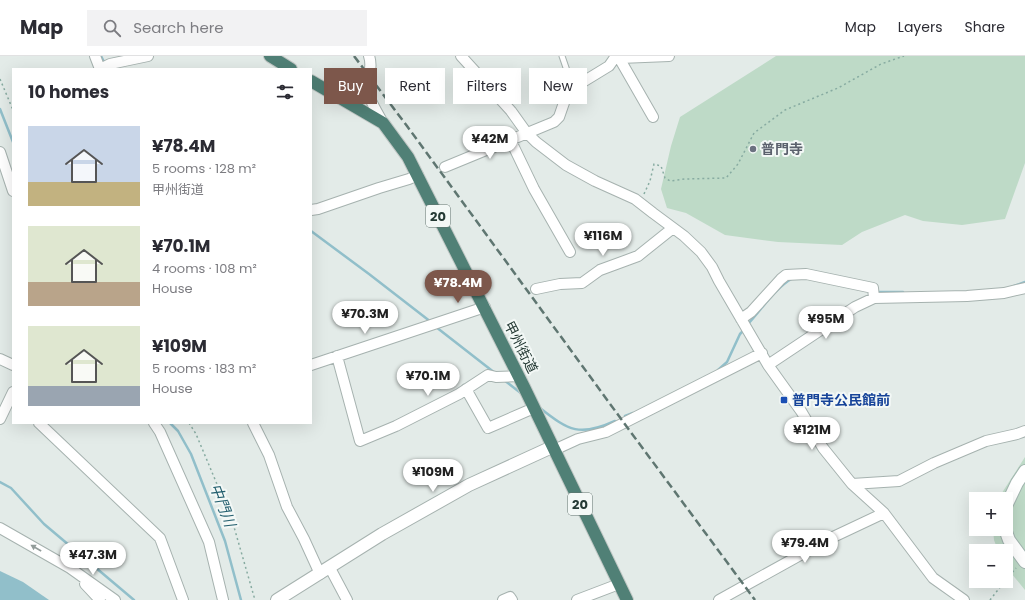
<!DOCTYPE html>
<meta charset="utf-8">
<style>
body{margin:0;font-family:Poppins,"Noto Sans JP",sans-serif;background:#f2f2f3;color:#2b2b33;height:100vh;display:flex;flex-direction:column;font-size:15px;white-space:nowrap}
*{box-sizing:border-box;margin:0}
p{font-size:13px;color:#7c7c81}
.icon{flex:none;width:22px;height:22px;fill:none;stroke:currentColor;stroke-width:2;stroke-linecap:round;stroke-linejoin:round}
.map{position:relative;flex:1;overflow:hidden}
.details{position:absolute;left:12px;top:12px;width:300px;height:356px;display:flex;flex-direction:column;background:#fff;border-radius:0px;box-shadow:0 4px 16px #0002}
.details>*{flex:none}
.guide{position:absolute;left:324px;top:12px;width:380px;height:36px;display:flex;gap:8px}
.buttons{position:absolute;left:969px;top:436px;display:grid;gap:8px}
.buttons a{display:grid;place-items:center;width:44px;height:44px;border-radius:0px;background:#fff;box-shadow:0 4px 16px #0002;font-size:20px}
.price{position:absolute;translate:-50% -34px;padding:0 9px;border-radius:14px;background:#fff;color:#222;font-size:13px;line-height:26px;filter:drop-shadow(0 1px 2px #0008)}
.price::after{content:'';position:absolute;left:50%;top:24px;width:12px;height:9px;margin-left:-6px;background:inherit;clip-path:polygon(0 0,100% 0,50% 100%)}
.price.selected{background:#7d574b;color:#fff}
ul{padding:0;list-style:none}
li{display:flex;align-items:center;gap:12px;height:100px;padding:0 16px}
li span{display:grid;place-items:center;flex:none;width:112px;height:80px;border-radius:0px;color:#555}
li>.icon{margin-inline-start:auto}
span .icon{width:48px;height:48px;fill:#fffc;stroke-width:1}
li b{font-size:17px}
h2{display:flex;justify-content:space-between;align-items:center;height:48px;padding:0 16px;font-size:17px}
.chip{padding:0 14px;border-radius:0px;background:#fff;box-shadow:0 4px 16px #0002;font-size:14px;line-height:36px}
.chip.selected{background:#7d574b;color:#fff}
header{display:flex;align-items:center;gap:24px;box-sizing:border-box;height:56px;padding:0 20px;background:#fff;border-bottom:1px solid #e1e1e2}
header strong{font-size:19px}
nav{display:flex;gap:22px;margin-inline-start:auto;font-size:14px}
.search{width:280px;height:36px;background:#f2f2f3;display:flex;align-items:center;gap:10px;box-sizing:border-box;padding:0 14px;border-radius:0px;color:#7c7c81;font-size:15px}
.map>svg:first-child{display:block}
</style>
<header>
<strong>Map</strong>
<div class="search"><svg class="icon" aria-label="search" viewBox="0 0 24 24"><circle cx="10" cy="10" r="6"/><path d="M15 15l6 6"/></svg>Search here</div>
<nav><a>Map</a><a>Layers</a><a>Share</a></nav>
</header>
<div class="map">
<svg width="1025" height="544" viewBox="0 0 1025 544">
<rect width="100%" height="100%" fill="#e3ebe8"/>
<path fill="#bedac7" d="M 776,0 L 1025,0 L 1025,107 L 1005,163 L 962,169 L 923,165 L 905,159 L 862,176 L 842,189 L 778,186 L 725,179 L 686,157 L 667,152 L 661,133 L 671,90 L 680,61 Z
M 1025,401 L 1025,534 L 1006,511 L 1006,495 L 998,495 L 994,484 L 993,473 L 1006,473 L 1006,443 L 998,443 Z"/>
<path fill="#91bfca" d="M 0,515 L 23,526 L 49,544 L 0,544 Z"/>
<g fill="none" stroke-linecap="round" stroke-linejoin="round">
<path stroke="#91bfca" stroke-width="2.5" d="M 101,0 L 105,8
M 0,53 L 13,86
M 311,175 L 369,218 L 431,266
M 1014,230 L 1025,226
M 877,236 L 903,236
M 748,268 C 762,253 775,232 793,222
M 436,271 L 495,317
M 718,314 L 727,306 L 740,278 L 744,274
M 504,324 L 522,338
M 540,352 C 569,375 580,381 615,365
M 625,360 L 633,357
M 170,367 L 178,375 L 191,398 L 225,485 L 241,544
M 0,426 L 11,432 L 44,468 L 134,544"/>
<defs>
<path id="service" d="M 562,0 L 573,32"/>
<path id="minor" d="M 95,0 L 100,13
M 369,0 C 373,11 368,20 367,32 C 367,41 379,59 383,67
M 461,0 L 511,55 L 526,76 L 536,86 L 566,109 L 595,125 L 635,143 L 653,157 L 684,180 L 701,196 L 712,211 L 719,225 L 768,309 L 801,355 L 823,392 L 852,428 L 884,457 L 933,522 L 964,544
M 618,0 L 653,61
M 620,2 L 669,0
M 100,13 L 110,8 L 148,0
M 510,83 L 534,133 L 570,196
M 0,96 L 13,135
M 445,111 L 554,66 L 559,61 L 567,38 L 573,32 L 609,10 L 616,0
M 311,154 L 318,153 L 379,132 L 409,123 L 418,119
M 536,233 L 560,228 L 582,227 L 600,214 L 638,200 L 673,172
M 741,263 L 751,256 L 781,223 L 786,219 L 806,218 L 873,232 L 874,242
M 337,300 L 360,385 L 396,370 L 459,338 L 488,319 L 496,321 L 519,320
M 0,303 L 13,309
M 311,309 L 485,251
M 768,309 L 855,251 L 874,242 L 967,240 L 1004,237 L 1025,232
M 466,333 L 488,372 L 534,352
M 0,363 L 13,336
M 39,367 L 160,482 L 183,544
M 154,367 L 160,376 L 209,486 L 223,544
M 253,367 L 269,399 L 287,451 L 304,483 L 320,518
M 554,394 L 578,383 L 606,376 L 762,297
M 852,428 L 899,425 L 934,407 L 986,385 L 1017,378 L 1025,375
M 0,472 L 70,512 L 115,544
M 330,512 L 347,544
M 85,528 L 100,544
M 503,544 L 510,541 L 512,544
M 577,544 L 619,528
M 719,544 L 831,482 L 884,457"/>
<path id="tertiary" d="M 277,544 L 382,478 L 469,429 L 552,391"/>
<path id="secondary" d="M 1006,450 L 1017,427 L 1025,415
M 1005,473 L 1009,484 L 1025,506"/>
<path id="trunk" d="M 270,0 L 291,13
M 311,25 L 383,67 L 408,101 L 524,331 L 627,544"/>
</defs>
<use href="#service" stroke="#a6b2af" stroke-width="7"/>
<use href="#minor" stroke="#a6b2af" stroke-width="12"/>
<use href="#tertiary" stroke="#a6b2af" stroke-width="14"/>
<use href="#secondary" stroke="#a3b5b0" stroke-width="14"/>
<use href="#trunk" stroke="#c2c8c6" stroke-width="14"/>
<path stroke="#87aba1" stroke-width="1.5" stroke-dasharray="2 3" stroke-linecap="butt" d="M 0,23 L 13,54
M 644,138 L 650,125 L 654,108 L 661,110 L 665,122 L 670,125 L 685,123 L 726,122 L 738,108 L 754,77 L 785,54 L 838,32 L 881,8 L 904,0
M 189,367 L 196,378 L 232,464 L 255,544
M 1006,524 L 1016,512
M 990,544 L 1005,525"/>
<use href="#service" stroke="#fff" stroke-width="5"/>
<use href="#minor" stroke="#fff" stroke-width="10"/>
<use href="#tertiary" stroke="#fff" stroke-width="12"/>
<use href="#secondary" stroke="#fff" stroke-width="12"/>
<use href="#trunk" stroke="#508076" stroke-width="12"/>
<path stroke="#5f7671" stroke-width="2.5" stroke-dasharray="8 4" stroke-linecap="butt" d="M 354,0 L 407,70 L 624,367 L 755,544"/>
</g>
<defs><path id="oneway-solid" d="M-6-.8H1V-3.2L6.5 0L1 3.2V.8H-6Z"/></defs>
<use fill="#929c9a" href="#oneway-solid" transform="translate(36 492) rotate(-150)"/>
<circle fill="#6b7280" stroke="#f3f8f6" stroke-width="1.5" cx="753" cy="93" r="4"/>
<rect fill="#1a4fb4" stroke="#f3f8f6" stroke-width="1.5" x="780" y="340" width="8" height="8" rx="2"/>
<g text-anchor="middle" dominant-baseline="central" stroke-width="4" stroke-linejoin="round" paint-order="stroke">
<g fill="#f3f8f6" stroke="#63736f" stroke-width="1">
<rect x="426" y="149" width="24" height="22" rx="3"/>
<rect x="568" y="437" width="24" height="22" rx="3"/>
</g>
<g font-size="13" font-weight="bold" fill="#253a35">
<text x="438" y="160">20</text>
<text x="580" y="448">20</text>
</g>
<g font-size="14" font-weight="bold" fill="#5b616d" stroke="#f3f8f6" text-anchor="start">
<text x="761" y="93">普門寺</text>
</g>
<g font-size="14" fill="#253a35" stroke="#f3f8f6">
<text transform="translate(521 291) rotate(63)">甲州街道</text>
</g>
<g font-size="14" font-weight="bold" fill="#164399" stroke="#f3f8f6" text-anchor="start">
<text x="792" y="344">普門寺公民館前</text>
</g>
<g font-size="15" font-style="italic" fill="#25606f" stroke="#f3f8f6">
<text transform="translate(223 449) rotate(69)">中門川</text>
</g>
</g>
</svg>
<div class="buttons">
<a>+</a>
<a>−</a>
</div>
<b class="price" style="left:490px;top:104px">¥42M</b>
<b class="price" style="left:603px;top:201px">¥116M</b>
<b class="price selected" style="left:458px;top:248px">¥78.4M</b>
<b class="price" style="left:365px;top:279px">¥70.3M</b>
<b class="price" style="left:826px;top:284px">¥95M</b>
<b class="price" style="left:428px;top:341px">¥70.1M</b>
<b class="price" style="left:812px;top:395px">¥121M</b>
<b class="price" style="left:433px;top:437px">¥109M</b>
<b class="price" style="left:805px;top:508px">¥79.4M</b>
<b class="price" style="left:93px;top:520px">¥47.3M</b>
<div class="guide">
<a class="chip selected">Buy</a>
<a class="chip">Rent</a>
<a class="chip">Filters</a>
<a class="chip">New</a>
</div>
<section class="details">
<h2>10 homes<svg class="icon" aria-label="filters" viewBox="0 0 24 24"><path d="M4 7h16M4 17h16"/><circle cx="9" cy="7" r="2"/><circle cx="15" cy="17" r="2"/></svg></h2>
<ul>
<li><span style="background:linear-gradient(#c9d6e8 70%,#c2b280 0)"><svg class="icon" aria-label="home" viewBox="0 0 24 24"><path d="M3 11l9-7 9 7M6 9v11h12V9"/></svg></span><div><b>¥78.4M</b><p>5 rooms · 128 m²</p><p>甲州街道</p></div></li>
<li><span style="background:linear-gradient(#dfe7d0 70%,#b9a48a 0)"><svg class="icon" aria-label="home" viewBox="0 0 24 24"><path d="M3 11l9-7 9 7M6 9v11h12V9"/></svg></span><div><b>¥70.1M</b><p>4 rooms · 108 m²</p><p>House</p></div></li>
<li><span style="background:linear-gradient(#dfe7d0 75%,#9aa5b1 0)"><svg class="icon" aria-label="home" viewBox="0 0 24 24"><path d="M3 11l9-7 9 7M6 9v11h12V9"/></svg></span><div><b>¥109M</b><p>5 rooms · 183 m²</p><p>House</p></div></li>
</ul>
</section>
</div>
